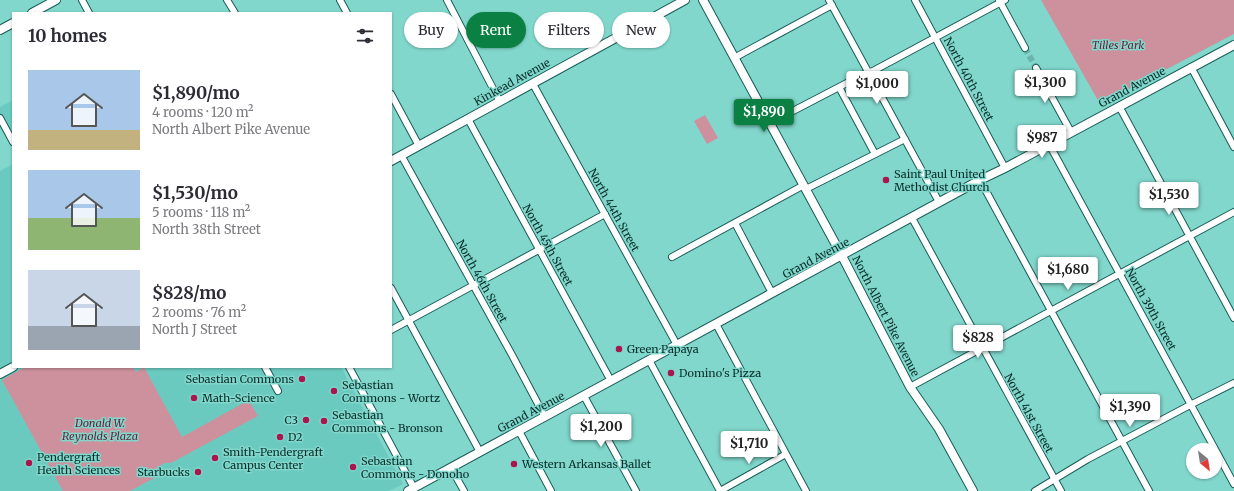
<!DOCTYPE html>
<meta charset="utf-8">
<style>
body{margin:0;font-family:Merriweather,serif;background:#f7f7f7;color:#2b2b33;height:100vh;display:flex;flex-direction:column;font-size:15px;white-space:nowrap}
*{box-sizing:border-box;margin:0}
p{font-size:13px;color:#7c7c81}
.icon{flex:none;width:22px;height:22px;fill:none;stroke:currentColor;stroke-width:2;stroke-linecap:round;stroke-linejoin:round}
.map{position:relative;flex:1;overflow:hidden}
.sheet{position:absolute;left:12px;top:12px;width:380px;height:356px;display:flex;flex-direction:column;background:#fff;border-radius:0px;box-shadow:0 1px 3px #0004}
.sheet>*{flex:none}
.hud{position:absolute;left:404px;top:12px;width:380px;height:36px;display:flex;gap:8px}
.needle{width:26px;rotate:150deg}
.tools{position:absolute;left:1186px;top:443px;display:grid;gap:8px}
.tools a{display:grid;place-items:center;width:36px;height:36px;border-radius:50%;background:#fff;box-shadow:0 1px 3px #0004;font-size:20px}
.price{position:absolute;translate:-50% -34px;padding:0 9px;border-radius:4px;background:#fff;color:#222;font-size:13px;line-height:26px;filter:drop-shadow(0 1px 2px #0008)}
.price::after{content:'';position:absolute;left:50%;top:24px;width:12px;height:9px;margin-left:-6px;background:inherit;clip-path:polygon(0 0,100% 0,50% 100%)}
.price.current{background:#0b8043;color:#fff}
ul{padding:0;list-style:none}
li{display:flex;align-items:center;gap:12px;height:100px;padding:0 16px}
li span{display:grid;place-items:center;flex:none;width:112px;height:80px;border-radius:0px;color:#555}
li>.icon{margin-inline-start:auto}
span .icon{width:48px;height:48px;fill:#fffc;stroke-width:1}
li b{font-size:17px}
h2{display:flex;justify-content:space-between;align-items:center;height:48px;padding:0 16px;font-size:17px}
.tag{padding:0 14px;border-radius:18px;background:#fff;box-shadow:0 1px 3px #0004;font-size:14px;line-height:36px}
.tag.current{background:#0b8043;color:#fff}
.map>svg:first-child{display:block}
</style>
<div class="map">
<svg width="1234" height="491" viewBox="0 0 1234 491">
<rect width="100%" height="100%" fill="#81d7cc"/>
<path fill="#6bcac0" d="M 13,100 L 13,142 L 0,118 L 0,107 Z
M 13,164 L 13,367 L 341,367 L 403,484 L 389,491 L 0,491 L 0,171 Z"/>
<path fill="#cc919d" d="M 1041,0 L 1234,0 L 1234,34 L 1100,104 Z
M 705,115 L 718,138 L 707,144 L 694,121 Z
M 25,367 L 133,367 L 136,372 L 144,367 L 182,437 L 249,400 L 258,416 L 171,463 C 162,462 157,466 158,476 L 130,491 L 63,491 L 2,380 Z"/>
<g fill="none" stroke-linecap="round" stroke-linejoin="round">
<path stroke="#69b5ac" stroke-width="6" stroke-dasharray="6 3" stroke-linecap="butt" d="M 1025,48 L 1036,68"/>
<defs>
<path id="street" d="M 82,0 L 89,13
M 227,0 L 235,13
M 340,0 L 347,13
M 447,0 L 500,102
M 829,0 L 939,202
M 915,0 L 1005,168
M 999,0 L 1025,48
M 734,58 L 832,5
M 1191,67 L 1234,147
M 1036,68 L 1071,132
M 533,84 L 677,345
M 839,87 L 875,154
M 391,94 L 419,146
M 1119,106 L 1234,318
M 0,118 L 13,142
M 468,119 L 611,381
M 770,123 L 866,73 L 873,71 L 1005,0
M 1049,144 L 1234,484
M 401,155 L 512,355 L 545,417
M 980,180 L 1149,491
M 806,189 L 905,139
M 912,218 L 1061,491
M 735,223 L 772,293
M 672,257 L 804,185
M 391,288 L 480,452
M 716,324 L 806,491
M 391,330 L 605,214
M 649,360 L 720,491
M 265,367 L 278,391
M 349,367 L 414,488
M 910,387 L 1234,212
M 584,396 L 636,491
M 519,431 L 551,491
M 451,468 L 464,491
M 720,491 L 786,454
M 1035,491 L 1088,459 L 1192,404 L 1234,383"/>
<path id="secondary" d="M 703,0 L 842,256 L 910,387 L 939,429 L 973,491
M 32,13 L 56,0
M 0,30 L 13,23
M 391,161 L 685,0
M 0,374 L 13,367
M 408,491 L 980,180 L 1005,168 L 1234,45"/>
</defs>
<use href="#street" stroke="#185d57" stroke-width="8"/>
<use href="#secondary" stroke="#185d57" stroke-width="10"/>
<use href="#street" stroke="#fff" stroke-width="6"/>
<use href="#secondary" stroke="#fff" stroke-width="8"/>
</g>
<g fill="#a9164e" stroke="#81d7cc" stroke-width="1.5">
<circle cx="886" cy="180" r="4"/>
<circle cx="619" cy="349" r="4"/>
<circle cx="671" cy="373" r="4"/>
<circle cx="302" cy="379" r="4"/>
<circle cx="334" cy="391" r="4"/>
<circle cx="194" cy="398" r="4"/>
<circle cx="306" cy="420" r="4"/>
<circle cx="324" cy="421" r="4"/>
<circle cx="280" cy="437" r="4"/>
<circle cx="215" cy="458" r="4"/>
<circle cx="29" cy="463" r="4"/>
<circle cx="514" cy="464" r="4"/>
<circle cx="353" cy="467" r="4"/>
<circle cx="198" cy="472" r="4"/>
</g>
<g text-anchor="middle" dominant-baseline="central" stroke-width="3" stroke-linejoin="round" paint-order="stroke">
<g font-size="11" font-style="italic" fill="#6a1c34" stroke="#81d7cc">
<text x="1118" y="45">Tilles Park</text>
<text x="100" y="423">Donald W.<tspan x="100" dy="13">Reynolds Plaza</tspan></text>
</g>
<g font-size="11" fill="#082e2a" stroke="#81d7cc">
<text transform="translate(969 79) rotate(62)">North 40th Street</text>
<text transform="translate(512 82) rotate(-29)">Kinkead Avenue</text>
<text transform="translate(1132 87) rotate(-28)">Grand Avenue</text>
<text transform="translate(614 210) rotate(61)">North 44th Street</text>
<text transform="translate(548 245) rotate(61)">North 45th Street</text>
<text transform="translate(816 258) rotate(-28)">Grand Avenue</text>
<text transform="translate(482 281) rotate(61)">North 46th Street</text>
<text transform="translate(1151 309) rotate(61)">North 39th Street</text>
<text transform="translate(886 316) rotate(63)">North Albert Pike Avenue</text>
<text transform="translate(531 412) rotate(-28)">Grand Avenue</text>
<text transform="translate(1029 413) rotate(61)">North 41st Street</text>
</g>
<g font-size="11" fill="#082e2a" stroke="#81d7cc" text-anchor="start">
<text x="894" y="174">Saint Paul United<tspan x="894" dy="13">Methodist Church</tspan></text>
<text x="627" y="349">Green Papaya</text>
<text x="679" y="373">Domino's Pizza</text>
<text x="294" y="379" text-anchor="end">Sebastian Commons</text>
<text x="342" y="385">Sebastian<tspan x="342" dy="13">Commons - Wortz</tspan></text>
<text x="202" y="398">Math-Science</text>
<text x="332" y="415">Sebastian<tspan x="332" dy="13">Commons - Bronson</tspan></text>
<text x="298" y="420" text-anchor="end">C3</text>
<text x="288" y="437">D2</text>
<text x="223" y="452">Smith-Pendergraft<tspan x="223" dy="13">Campus Center</tspan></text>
<text x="37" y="457">Pendergraft<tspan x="37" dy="13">Health Sciences</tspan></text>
<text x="361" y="461">Sebastian<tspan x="361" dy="13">Commons - Donoho</tspan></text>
<text x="522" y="464">Western Arkansas Ballet</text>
<text x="190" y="472" text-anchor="end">Starbucks</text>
</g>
</g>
</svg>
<div class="tools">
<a><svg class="needle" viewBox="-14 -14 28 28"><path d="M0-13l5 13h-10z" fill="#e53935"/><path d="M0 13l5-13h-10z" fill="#7c7c81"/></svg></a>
</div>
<b class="price" style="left:1045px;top:104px">$1,300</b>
<b class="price" style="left:877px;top:105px">$1,000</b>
<b class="price current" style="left:764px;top:133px">$1,890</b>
<b class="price" style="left:1042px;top:159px">$987</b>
<b class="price" style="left:1169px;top:216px">$1,530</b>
<b class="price" style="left:1068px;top:291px">$1,680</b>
<b class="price" style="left:978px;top:359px">$828</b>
<b class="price" style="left:1130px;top:428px">$1,390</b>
<b class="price" style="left:601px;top:448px">$1,200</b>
<b class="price" style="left:749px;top:465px">$1,710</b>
<div class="hud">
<a class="tag">Buy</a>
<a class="tag current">Rent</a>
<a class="tag">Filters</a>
<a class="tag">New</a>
</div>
<section class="sheet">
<h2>10 homes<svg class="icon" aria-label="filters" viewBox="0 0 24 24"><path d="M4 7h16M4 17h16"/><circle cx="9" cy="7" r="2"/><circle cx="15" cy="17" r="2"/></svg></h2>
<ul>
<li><span style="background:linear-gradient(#a9c7e8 75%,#c2b280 0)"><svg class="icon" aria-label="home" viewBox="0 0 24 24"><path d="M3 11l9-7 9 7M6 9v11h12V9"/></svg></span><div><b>$1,890/mo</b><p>4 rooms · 120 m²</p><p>North Albert Pike Avenue</p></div></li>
<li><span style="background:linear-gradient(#a9c7e8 60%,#8fb573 0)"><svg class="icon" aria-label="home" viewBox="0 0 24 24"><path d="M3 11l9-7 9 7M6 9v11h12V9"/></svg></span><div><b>$1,530/mo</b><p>5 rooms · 118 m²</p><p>North 38th Street</p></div></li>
<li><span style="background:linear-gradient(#c9d6e8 70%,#9aa5b1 0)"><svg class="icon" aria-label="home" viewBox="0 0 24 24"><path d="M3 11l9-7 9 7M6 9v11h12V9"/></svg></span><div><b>$828/mo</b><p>2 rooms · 76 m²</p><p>North J Street</p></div></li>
</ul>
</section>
</div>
